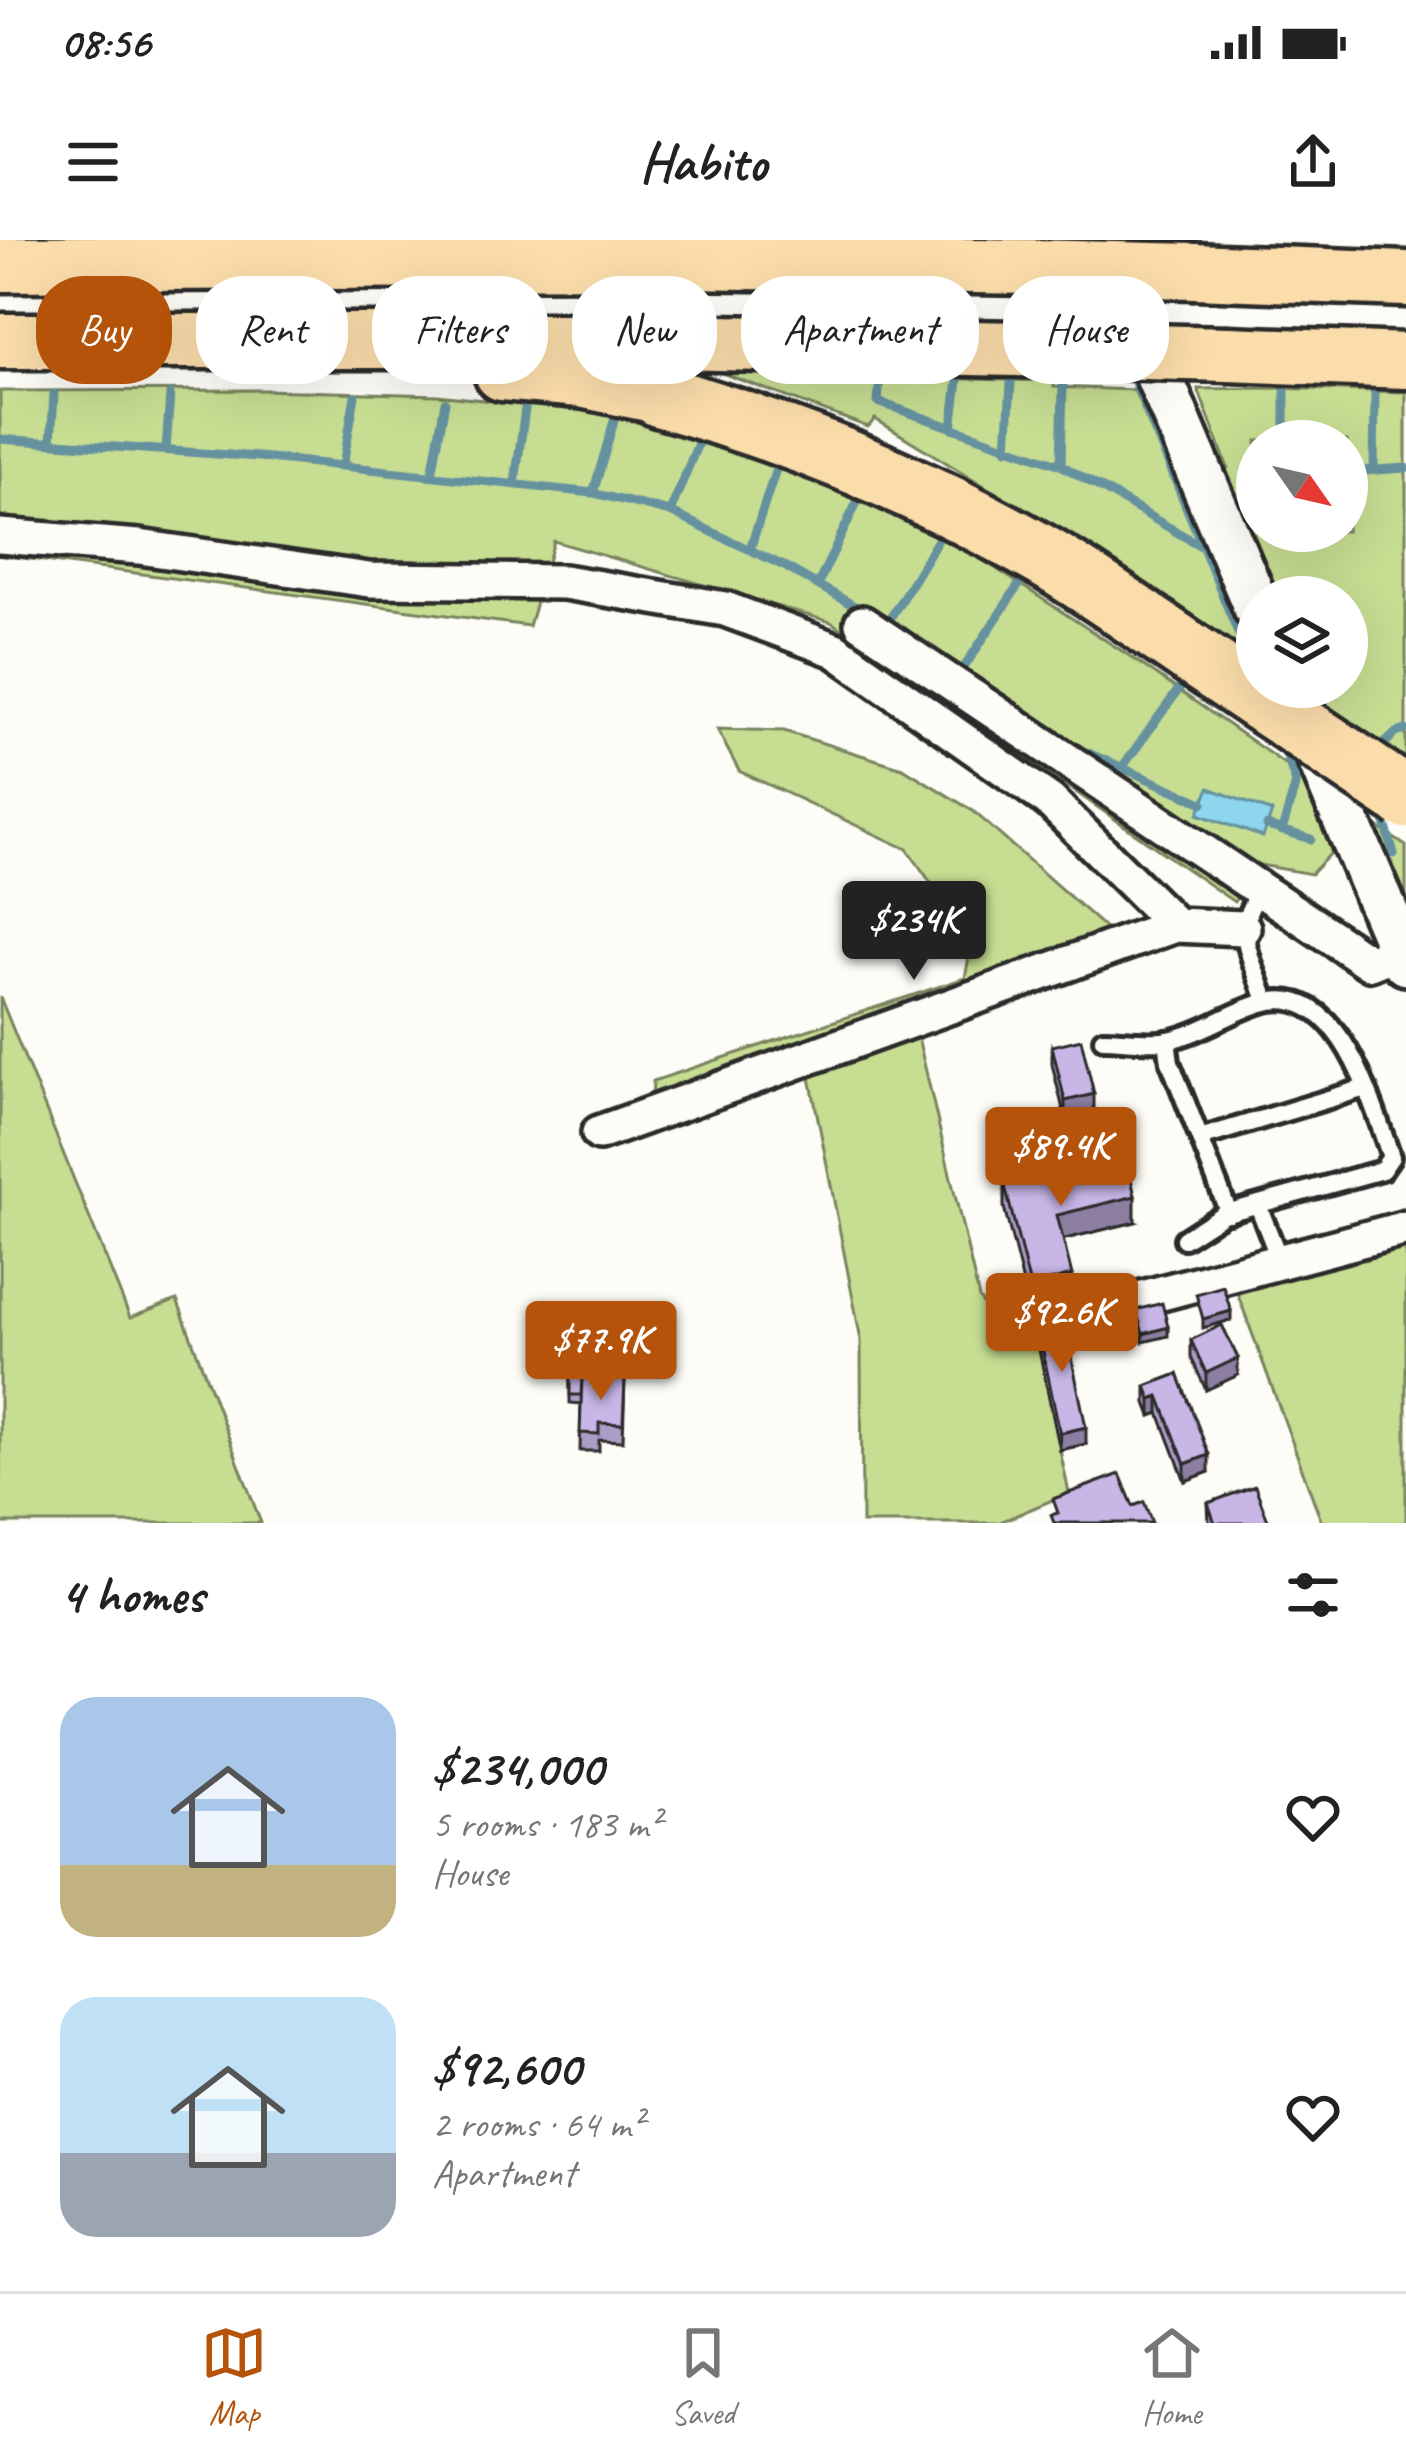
<!DOCTYPE html>
<meta charset="utf-8">
<style>
body{margin:0;font-family:Caveat,sans-serif;background:#f6f6f6;color:#222;height:100vh;display:flex;flex-direction:column;font-size:45px;white-space:nowrap}
*{box-sizing:border-box;margin:0}
p{font-size:39px;color:#767676}
.icon{flex:none;width:66px;height:66px;fill:none;stroke:currentColor;stroke-width:2;stroke-linecap:round;stroke-linejoin:round}
.map{position:relative;height:1283px;overflow:hidden}
.sheet{display:flex;flex-direction:column;background:#fff;flex:1}
.sheet>*{flex:none}
.guide{position:absolute;left:36px;top:36px;width:1335px;height:108px;display:flex;gap:24px}
.needle{width:78px;rotate:124deg}
.fabs{position:absolute;left:1236px;top:180px;display:grid;gap:24px}
.fabs a{display:grid;place-items:center;width:132px;height:132px;border-radius:50%;background:#fff;box-shadow:0 12px 48px #0002;font-size:60px}
.price{position:absolute;translate:-50% -102px;padding:0 27px;border-radius:12px;background:#b45309;color:#fff;font-size:39px;line-height:78px;filter:drop-shadow(0 3px 6px #0008)}
.price::after{content:'';position:absolute;left:50%;top:72px;width:36px;height:27px;margin-left:-18px;background:inherit;clip-path:polygon(0 0,100% 0,50% 100%)}
.price.selected{background:#222;color:#fff}
ul{padding:0;list-style:none}
li{display:flex;align-items:center;gap:36px;height:300px;padding:0 60px}
li span{display:grid;place-items:center;flex:none;width:336px;height:240px;border-radius:36px;color:#555}
li>.icon{margin-inline-start:auto}
span .icon{width:144px;height:144px;fill:#fffc;stroke-width:1}
li b{font-size:51px}
h2{display:flex;justify-content:space-between;align-items:center;height:144px;padding:0 60px;font-size:51px}
.tag{padding:0 42px;border-radius:48px;background:#fff;box-shadow:0 12px 48px #0002;font-size:42px;line-height:108px}
.tag.selected{background:#b45309;color:#fff}
.status{display:flex;justify-content:space-between;align-items:center;height:84px;padding:0 60px;background:#fff;direction:ltr}
.status svg{height:33px;fill:currentColor}
header{display:flex;justify-content:space-between;align-items:center;height:156px;padding:0 60px;background:#fff;font-size:54px;font-weight:700}
.tab-bar{display:flex;justify-content:space-around;align-items:center;height:168px;border-top:3px solid #e0e0e0;background:#fff;font-size:33px;color:#767676}
.tab-bar a{display:grid;justify-items:center;gap:6px}
.tab-bar .selected{color:#b45309}
.map>svg:first-child{display:block}
</style>
<div class="status"><b>08:56</b><svg viewBox="0 0 49 12"><path d="M0 12V9h3v3zM5 12V6h3v6zM10 12V3h3v9zM15 12V0h3v12zM26 1h20v11H26zM47 4h2v5h-2z"/></svg></div>
<header><svg class="icon" aria-label="menu" viewBox="0 0 24 24"><path d="M4 6h16M4 12h16M4 18h16"/></svg>Habito<svg class="icon" aria-label="share" viewBox="0 0 24 24"><path d="M12 15V3M7 8l5-5 5 5M5 13v7h14v-7"/></svg></header>
<div class="map">
<svg width="1406" height="1283" viewBox="0 0 1406 1283">
<rect width="100%" height="100%" fill="#fdfcf7"/>
<filter id="ink" filterUnits="userSpaceOnUse"><feTurbulence type="fractalNoise" baseFrequency=".00833" numOctaves="2"/><feDisplacementMap in="SourceGraphic" scale="24" xChannelSelector="R" yChannelSelector="G"/><feConvolveMatrix kernelMatrix="1 2 1 2 8 2 1 2 1" color-interpolation-filters="sRGB"/></filter>
<g filter="url(#ink)">
<path fill="#c7dd92" stroke="#79845e" stroke-width="3" fill-rule="evenodd" d="M 722,133 L 1054,141 L 1054,147 L 1134,150 L 1248,416 L 1081,305 L 875,179 L 868,187 Z
M 1271,148 L 1406,152 L 1406,525 L 1313,459 L 1308,447 L 1347,447 L 1347,357 L 1271,357 L 1221,233 L 1228,228 L 1198,149 ZM 1257,201 L 1347,201 L 1347,291 L 1257,291 Z
M 263,150 L 437,155 L 602,173 L 654,184 L 838,245 L 957,303 L 1125,413 L 1312,543 L 1332,603 L 1331,613 L 1311,634 L 1260,625 L 1234,662 L 831,382 L 554,301 L 529,386 L 0,315 L 0,151 Z
M 717,489 L 784,491 L 903,528 L 973,571 L 1122,703 L 914,780 L 979,1058 L 1001,1091 L 1037,1100 L 1069,1253 L 998,1283 L 862,1283 L 861,1100 L 807,822 L 651,873 L 653,841 L 965,738 L 972,701 L 907,609 L 739,531 Z
M 1371,583 L 1406,606 L 1406,668 Z
M 0,757 L 130,1078 L 177,1060 L 261,1283 L 0,1283 Z
M 1406,1009 L 1406,1283 L 1322,1283 L 1237,1052 Z"/>
<path fill="#8dd6ee" stroke="#6692a0" stroke-width="3" d="M 1209,548 L 1272,572 L 1263,597 L 1198,574 Z"/>
<g fill="none" stroke-linecap="round" stroke-linejoin="round">
<path stroke="#6692a0" stroke-width="9" d="M 1094,45 L 1113,91
M 1129,128 L 1251,424
M 880,139 L 878,162 L 1061,225 L 1201,306
M 952,188 L 958,141
M 0,199 L 259,217 L 593,253 L 670,272 L 786,327 L 865,372
M 1285,201 L 1285,152
M 51,203 L 54,154
M 1007,209 L 1011,142
M 166,210 L 170,154
M 343,225 L 355,156
M 1061,225 L 1063,146
M 1374,230 L 1375,153
M 1347,232 L 1406,228
M 432,234 L 445,162
M 515,242 L 525,169
M 593,253 L 614,181
M 1241,264 L 1257,253
M 670,272 L 699,201
M 750,309 L 777,226
M 818,344 L 859,258
M 886,385 L 939,298
M 961,432 L 1022,340
M 1070,505 L 1203,563
M 1377,511 L 1396,493 L 1406,490
M 1123,526 L 1182,445
M 1381,570 L 1394,614
M 1267,586 L 1311,599
M 1282,591 L 1296,543 L 1283,505"/>
<defs>
<path id="service" d="M 1262,651 C 1229,686 1253,719 1266,761
M 1103,799 C 1123,799 1148,804 1168,800 C 1200,794 1231,772 1262,763 C 1341,740 1372,865 1391,917 L 1382,930 L 1223,974 L 1184,999
M 1167,800 L 1170,822 L 1229,973
M 1200,898 L 1365,848
M 1258,965 L 1280,1021"/>
<path id="minor" d="M 0,296 L 139,307 L 369,340 L 564,342 L 725,369 L 835,410 L 1050,561 L 1175,685
M 862,383 L 1370,723 L 1401,710
M 599,893 L 1175,685 L 1243,688
M 1096,1083 L 1120,1064 L 1406,988"/>
<path id="secondary" d="M 1101,0 L 1257,368
M 1307,487 L 1406,722"/>
<path id="trunk" d="M 0,24 L 626,20 L 1032,27
M 1194,31 L 1406,39
M 0,101 L 621,101 L 1063,110
M 1228,114 L 1406,121
M 502,133 L 581,140 L 659,156"/>
<path id="motorway" d="M 659,156 C 794,194 921,246 1043,316 C 1093,345 1141,380 1190,413"/>
</defs>
<use href="#service" stroke="#2b2b2b" stroke-width="26"/>
<use href="#minor" stroke="#2b2b2b" stroke-width="42"/>
<use href="#secondary" stroke="#2b2b2b" stroke-width="54"/>
<use href="#trunk" stroke="#2b2b2b" stroke-width="63"/>
<use href="#motorway" stroke="#2b2b2b" stroke-width="69"/>
<use href="#service" stroke="#fdfcf7" stroke-width="16"/>
<use href="#minor" stroke="#fdfcf7" stroke-width="33"/>
<use href="#secondary" stroke="#fdfcf7" stroke-width="45"/>
<use href="#trunk" stroke="#fbddab" stroke-width="54"/>
<use href="#motorway" stroke="#fbddab" stroke-width="60"/>
<defs>
<path id="trunk-bridge" d="M 1032,27 L 1194,31
M 1063,110 L 1228,114"/>
<path id="motorway-bridge" d="M 1190,413 L 1406,558"/>
</defs>
<use href="#trunk-bridge" stroke="#2b2b2b" stroke-width="63" stroke-linecap="butt"/>
<use href="#motorway-bridge" stroke="#2b2b2b" stroke-width="69" stroke-linecap="butt"/>
<use href="#trunk-bridge" stroke="#fbddab" stroke-width="54"/>
<use href="#motorway-bridge" stroke="#fbddab" stroke-width="60"/>
</g>
<path fill="#ac9dc7" stroke="#2b2b2b" stroke-width="3" d="M 1052,806 L 1094,871 L 1065,878 L 1052,824 Z
M 1004,942 L 1135,982 L 1063,999 L 1072,1061 L 1030,1071 L 1004,967 Z
M 1037,1083 L 1086,1204 L 1060,1210 L 1037,1100 Z
M 1191,1100 L 1238,1135 L 1206,1150 L 1191,1117 Z
M 1178,1134 L 1209,1232 L 1185,1241 L 1159,1173 L 1151,1176 L 1146,1163 L 1146,1146 Z
M 570,1136 L 625,1139 L 623,1201 L 599,1200 L 599,1211 L 580,1211 L 581,1164 L 570,1163 Z
M 1208,1263 L 1269,1283 L 1209,1283 Z"/>
<path fill="#8c7fa2" stroke="#2b2b2b" stroke-width="3" d="M 1094,854 L 1094,871 L 1065,878 L 1065,861 Z
M 1135,956 L 1135,982 L 1057,1001 L 1057,975 Z
M 1072,1035 L 1072,1061 L 1030,1071 L 1030,1046 Z
M 1231,1071 L 1231,1080 L 1203,1088 L 1203,1079 Z
M 1168,1087 L 1168,1096 L 1143,1102 L 1143,1094 Z
M 1238,1118 L 1238,1135 L 1206,1150 L 1206,1133 Z
M 1159,1156 L 1159,1173 L 1151,1176 L 1151,1159 Z
M 1086,1187 L 1086,1204 L 1060,1210 L 1060,1193 Z
M 1209,1215 L 1209,1232 L 1185,1241 L 1185,1224 Z"/>
<path fill="#c8b6e7" stroke="#2b2b2b" stroke-width="3" d="M 1081,799 L 1094,854 L 1065,861 L 1052,806 Z
M 1125,912 L 1135,956 L 1057,975 L 1072,1035 L 1030,1046 L 1004,942 Z
M 1223,1046 L 1231,1071 L 1203,1079 L 1196,1054 Z
M 1162,1063 L 1168,1087 L 1143,1094 L 1136,1070 Z
M 1063,1077 L 1086,1187 L 1060,1193 L 1037,1083 Z
M 1222,1085 L 1238,1118 L 1206,1133 L 1191,1100 Z
M 1178,1134 L 1209,1215 L 1185,1224 L 1159,1156 L 1151,1159 L 1146,1146 Z
M 570,1136 L 621,1138 L 621,1139 L 582,1138 L 581,1155 L 570,1155 Z
M 582,1138 L 625,1139 L 623,1184 L 599,1183 L 599,1194 L 580,1193 Z
M 1120,1234 L 1133,1266 L 1144,1262 L 1152,1283 L 1054,1283 L 1051,1275 L 1058,1273 L 1053,1259 Z
M 1255,1246 L 1269,1283 L 1215,1283 L 1208,1263 Z"/>
</g>
</svg>
<div class="fabs">
<a><svg class="needle" viewBox="-14 -14 28 28"><path d="M0-13l5 13h-10z" fill="#e53935"/><path d="M0 13l5-13h-10z" fill="#767676"/></svg></a>
<a><svg class="icon" aria-label="layers" viewBox="0 0 24 24"><path d="M12 4l9 5-9 5-9-5zM3 14l9 5 9-5"/></svg></a>
</div>
<b class="price selected" style="left:914px;top:743px">$234K</b>
<b class="price" style="left:1061px;top:969px">$89.4K</b>
<b class="price" style="left:1062px;top:1135px">$92.6K</b>
<b class="price" style="left:601px;top:1163px">$77.9K</b>
<div class="guide">
<a class="tag selected">Buy</a>
<a class="tag">Rent</a>
<a class="tag">Filters</a>
<a class="tag">New</a>
<a class="tag">Apartment</a>
<a class="tag">House</a>
</div>
</div>
<section class="sheet">
<h2>4 homes<svg class="icon" aria-label="filters" viewBox="0 0 24 24"><path d="M4 7h16M4 17h16"/><circle cx="9" cy="7" r="2"/><circle cx="15" cy="17" r="2"/></svg></h2>
<ul>
<li><span style="background:linear-gradient(#a9c7e8 70%,#c2b280 0)"><svg class="icon" aria-label="home" viewBox="0 0 24 24"><path d="M3 11l9-7 9 7M6 9v11h12V9"/></svg></span><div><b>$234,000</b><p>5 rooms · 183 m²</p><p>House</p></div><svg class="icon" aria-label="heart" viewBox="0 0 24 24"><path d="M12 20l-8-8c-3-5 5-10 8-4 3-6 11-1 8 4z"/></svg></li>
<li><span style="background:linear-gradient(#bfe0f5 65%,#9aa5b1 0)"><svg class="icon" aria-label="home" viewBox="0 0 24 24"><path d="M3 11l9-7 9 7M6 9v11h12V9"/></svg></span><div><b>$92,600</b><p>2 rooms · 64 m²</p><p>Apartment</p></div><svg class="icon" aria-label="heart" viewBox="0 0 24 24"><path d="M12 20l-8-8c-3-5 5-10 8-4 3-6 11-1 8 4z"/></svg></li>
</ul>
</section>
<nav class="tab-bar">
<a class="selected"><svg class="icon" aria-label="map" viewBox="0 0 24 24"><path d="M3 6l6-2 6 2 6-2v14l-6 2-6-2-6 2zM9 4v14M15 6v14"/></svg>Map</a>
<a><svg class="icon" aria-label="saved" viewBox="0 0 24 24"><path d="M7 4h10v16l-5-4-5 4z"/></svg>Saved</a>
<a><svg class="icon" aria-label="home" viewBox="0 0 24 24"><path d="M3 11l9-7 9 7M6 9v11h12V9"/></svg>Home</a>
</nav>
